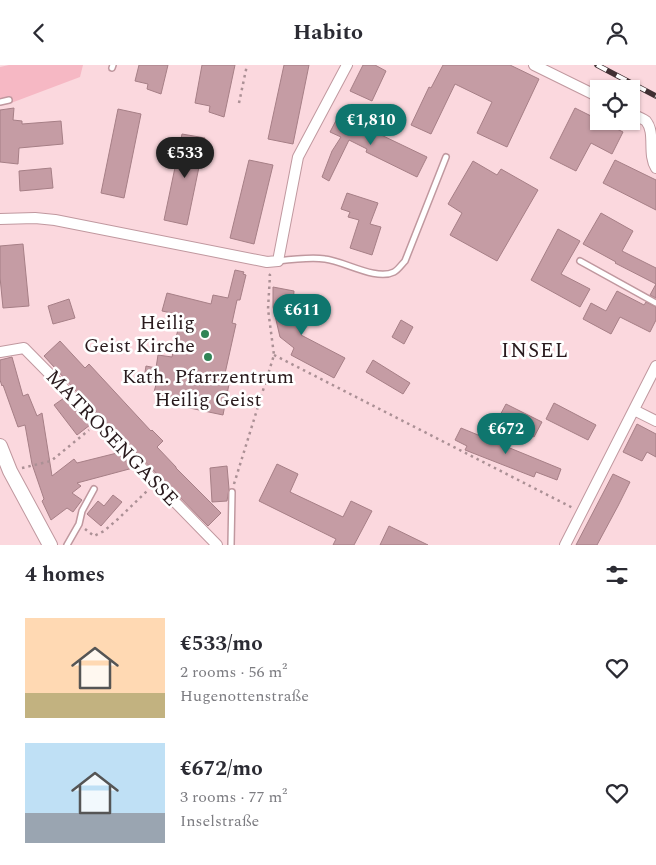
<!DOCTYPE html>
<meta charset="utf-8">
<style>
body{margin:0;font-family:Spectral,serif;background:#f2f2f3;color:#2b2b33;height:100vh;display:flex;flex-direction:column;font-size:19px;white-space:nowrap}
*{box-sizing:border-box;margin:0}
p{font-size:16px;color:#7c7c81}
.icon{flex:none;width:28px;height:28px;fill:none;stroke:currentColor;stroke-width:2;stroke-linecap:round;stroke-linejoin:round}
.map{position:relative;height:480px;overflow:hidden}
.sheet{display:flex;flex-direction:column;background:#fff;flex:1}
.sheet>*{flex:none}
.controls{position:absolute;left:590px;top:15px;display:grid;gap:10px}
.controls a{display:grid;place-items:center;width:50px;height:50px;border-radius:0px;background:#fff;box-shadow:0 1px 4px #0004;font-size:25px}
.price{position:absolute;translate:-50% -42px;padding:0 11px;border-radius:18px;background:#0f766e;color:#fff;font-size:16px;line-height:32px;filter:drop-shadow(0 1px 2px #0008)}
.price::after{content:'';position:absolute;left:50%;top:30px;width:15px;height:11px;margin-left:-8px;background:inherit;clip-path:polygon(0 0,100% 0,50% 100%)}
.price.active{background:#222;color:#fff}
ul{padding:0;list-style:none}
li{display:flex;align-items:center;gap:15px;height:125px;padding:0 25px}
li span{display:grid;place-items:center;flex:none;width:140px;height:100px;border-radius:0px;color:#555}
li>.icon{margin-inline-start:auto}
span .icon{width:60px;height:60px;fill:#fffc;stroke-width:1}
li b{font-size:21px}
h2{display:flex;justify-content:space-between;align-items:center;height:60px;padding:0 25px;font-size:21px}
header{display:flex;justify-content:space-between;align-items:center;height:65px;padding:0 25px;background:#fff;font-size:22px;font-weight:700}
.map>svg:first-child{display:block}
</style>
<header><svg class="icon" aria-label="back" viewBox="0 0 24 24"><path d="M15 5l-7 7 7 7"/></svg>Habito<svg class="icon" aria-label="person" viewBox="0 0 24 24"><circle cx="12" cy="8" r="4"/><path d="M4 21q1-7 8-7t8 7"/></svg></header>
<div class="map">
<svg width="656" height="480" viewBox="0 0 656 480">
<rect width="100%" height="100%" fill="#fbd8de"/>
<path fill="#f6b8c4" d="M 9,0 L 83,0 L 80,12 L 11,38 L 11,31 L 0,34 L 0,2 Z"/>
<path fill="#c59ca4" stroke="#a67f86" d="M 139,0 L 168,0 L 161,29 L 147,24 L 148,19 L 135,16 Z
M 202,0 L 235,0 L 224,52 L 209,47 L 210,41 L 195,38 Z
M 284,0 L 309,0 L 293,79 L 268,74 Z
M 363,0 L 375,0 L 386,6 L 372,36 L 350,26 Z
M 443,0 L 510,0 L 539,14 L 507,82 L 477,68 L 492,37 L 455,19 L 431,69 L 411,60 L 429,22 L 431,23 Z
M 14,43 L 13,55 L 22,56 L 22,59 L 61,56 L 63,79 L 19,83 L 18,99 L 0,97 L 0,45 Z
M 575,43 L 599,55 L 599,56 L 601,56 L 623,67 L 612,89 L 591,78 L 576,106 L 550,93 Z
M 118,44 L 141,49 L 124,133 L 101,128 Z
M 341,46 L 379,64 L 377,68 L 427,92 L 417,112 L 366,87 L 367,84 L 349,75 L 329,116 L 322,112 L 332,86 L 341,72 L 330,67 Z
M 182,69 L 205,73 L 187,160 L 164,155 Z
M 249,95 L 273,100 L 254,179 L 230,173 Z
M 615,95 L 656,115 L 656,145 L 603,118 Z
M 473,96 L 497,110 L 501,104 L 538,125 L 497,196 L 450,170 L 462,148 L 448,139 Z
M 51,103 L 53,123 L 20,126 L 19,106 Z
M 347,128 L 378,138 L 370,159 L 381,162 L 372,190 L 350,183 L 359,155 L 348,152 L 350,147 L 341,144 Z
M 601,148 L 633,166 L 622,186 L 656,203 L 656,233 L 650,230 L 656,219 L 615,198 L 616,197 L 583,179 Z
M 558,164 L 580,176 L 561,209 L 590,224 L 580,242 L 531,215 Z
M 23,179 L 29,241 L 3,243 L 0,212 L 0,181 Z
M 235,205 L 244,207 L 243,209 L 246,210 L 240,235 L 237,235 L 232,258 L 236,259 L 224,313 L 230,314 L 223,350 L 161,337 L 163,328 L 154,327 L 157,316 L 144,313 L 146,301 L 156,303 L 158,290 L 172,292 L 181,250 L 162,246 L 167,228 L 211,239 L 213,230 L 228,233 Z
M 273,222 L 294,226 L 293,240 L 299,264 L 301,270 L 345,293 L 334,313 L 291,290 L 294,283 L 280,272 L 273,242 Z
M 617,226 L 644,240 L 646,237 L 656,242 L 656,255 L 650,267 L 620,252 L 611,269 L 583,254 L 591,238 L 606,246 Z
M 69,234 L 75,253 L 53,259 L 48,241 Z
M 401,255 L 413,262 L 404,279 L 392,272 Z
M 60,276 L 85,303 L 89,299 L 151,366 L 152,365 L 163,376 L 157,382 L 176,402 L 176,403 L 221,448 L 208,461 L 75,325 L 44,291 Z
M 12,292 L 23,331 L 28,329 L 37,351 L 42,348 L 52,411 L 74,394 L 77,398 L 117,388 L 133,403 L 77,418 L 81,421 L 72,428 L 82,435 L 73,447 L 67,443 L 51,455 L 42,436 L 44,434 L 32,399 L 25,360 L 18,362 L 3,320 L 2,321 L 0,315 L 0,295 Z
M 373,295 L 410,318 L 403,329 L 366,307 Z
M 64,333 L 90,360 L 77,370 L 54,340 Z
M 554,338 L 596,360 L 588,375 L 546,354 Z
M 506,339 L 542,357 L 534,372 L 498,354 Z
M 637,359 L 656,369 L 656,392 L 647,387 L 642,396 L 623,387 Z
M 461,363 L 561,404 L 557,415 L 536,407 L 534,412 L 465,385 L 467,381 L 455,375 Z
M 277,399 L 298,409 L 290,427 L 343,452 L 351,436 L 372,446 L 354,480 L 333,480 L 336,474 L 259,436 Z
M 227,401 L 229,424 L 227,436 L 212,437 L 210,403 Z
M 613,409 L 630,417 L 618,441 L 597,480 L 576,480 Z
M 113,430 L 122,437 L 101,461 L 87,449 L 98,436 L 104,441 Z
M 389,461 L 428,480 L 380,480 Z"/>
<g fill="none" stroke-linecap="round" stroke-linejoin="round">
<defs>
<path id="service" d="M 112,3 L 113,0
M 0,37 L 9,35
M 278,196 C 294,194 310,192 325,194 C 344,196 376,216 394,207 C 398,205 402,199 405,196 L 446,92
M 580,196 L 656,238
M 67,480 L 79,459 L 82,446 L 94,424
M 231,480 L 232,427"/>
<path id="minor" d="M 534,0 L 599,32
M 631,49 C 636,51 642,53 646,56 C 656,68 647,89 656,103
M 0,154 L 35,153 L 55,155 L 267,197 L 278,196 L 298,92 L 347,0
M 0,287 L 24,283 L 98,358 L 217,480
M 634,345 L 656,356
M 565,480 L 656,301"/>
<path id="tertiary" d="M 0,381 L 10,406 L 50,480"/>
</defs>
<use href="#service" stroke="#c0989f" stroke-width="8"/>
<use href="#minor" stroke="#c0989f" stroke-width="12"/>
<use href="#tertiary" stroke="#c0989f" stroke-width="16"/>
<path stroke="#ab9095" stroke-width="2.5" stroke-dasharray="2.5 4" stroke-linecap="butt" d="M 239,38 L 247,0
M 274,290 L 573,443
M 22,403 L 51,396 L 89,365
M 234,419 L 274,290 L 268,244 L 270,210 L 267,208
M 85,464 L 94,471 L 104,466 L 118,454 L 149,424"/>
<use href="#service" stroke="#fff" stroke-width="5"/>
<use href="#minor" stroke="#fff" stroke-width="10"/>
<use href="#tertiary" stroke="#fff" stroke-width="14"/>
<defs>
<path id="rail" d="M 597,0 L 656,31"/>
</defs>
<use href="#rail" stroke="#413033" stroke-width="5.5"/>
<use href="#rail" stroke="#fff" stroke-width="4" stroke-dasharray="11" stroke-linecap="butt"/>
</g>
<g fill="#308456" stroke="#fff" stroke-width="2">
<circle cx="205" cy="269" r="5"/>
<circle cx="208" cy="292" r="5"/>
</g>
<g text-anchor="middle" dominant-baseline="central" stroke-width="5" stroke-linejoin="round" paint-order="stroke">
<g font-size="20" fill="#291a1d" stroke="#fff" text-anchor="end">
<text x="195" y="258">Heilig<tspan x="195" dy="23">Geist Kirche</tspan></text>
<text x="208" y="312" text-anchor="middle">Kath. Pfarrzentrum<tspan x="208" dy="23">Heilig Geist</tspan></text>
</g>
<g font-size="20" fill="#291a1d" stroke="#fff">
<text transform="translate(112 373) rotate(46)">MATROSENGASSE</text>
</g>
<g font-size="21" letter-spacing="1" fill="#291a1d" stroke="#fff">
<text x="535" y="286">INSEL</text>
</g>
</g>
</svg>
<div class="controls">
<a><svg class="icon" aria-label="locate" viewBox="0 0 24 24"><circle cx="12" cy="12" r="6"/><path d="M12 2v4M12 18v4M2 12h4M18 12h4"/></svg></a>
</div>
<b class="price" style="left:371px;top:81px">€1,810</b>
<b class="price active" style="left:185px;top:114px">€533</b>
<b class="price" style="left:302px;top:271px">€611</b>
<b class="price" style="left:506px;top:390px">€672</b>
</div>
<section class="sheet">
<h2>4 homes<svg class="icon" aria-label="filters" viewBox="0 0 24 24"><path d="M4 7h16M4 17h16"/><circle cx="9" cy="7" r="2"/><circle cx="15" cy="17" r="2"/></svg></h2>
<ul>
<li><span style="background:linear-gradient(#ffd9b3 75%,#c2b280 0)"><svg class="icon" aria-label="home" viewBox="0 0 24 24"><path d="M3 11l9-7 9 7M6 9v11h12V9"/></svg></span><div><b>€533/mo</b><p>2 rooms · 56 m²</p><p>Hugenottenstraße</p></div><svg class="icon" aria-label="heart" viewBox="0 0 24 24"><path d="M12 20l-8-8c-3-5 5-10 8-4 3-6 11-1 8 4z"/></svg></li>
<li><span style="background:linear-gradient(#bfe0f5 70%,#9aa5b1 0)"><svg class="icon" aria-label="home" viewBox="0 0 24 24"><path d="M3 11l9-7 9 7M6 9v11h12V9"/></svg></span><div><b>€672/mo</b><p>3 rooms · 77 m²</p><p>Inselstraße</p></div><svg class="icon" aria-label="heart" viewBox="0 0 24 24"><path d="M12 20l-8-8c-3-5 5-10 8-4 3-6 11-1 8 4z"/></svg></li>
</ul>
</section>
